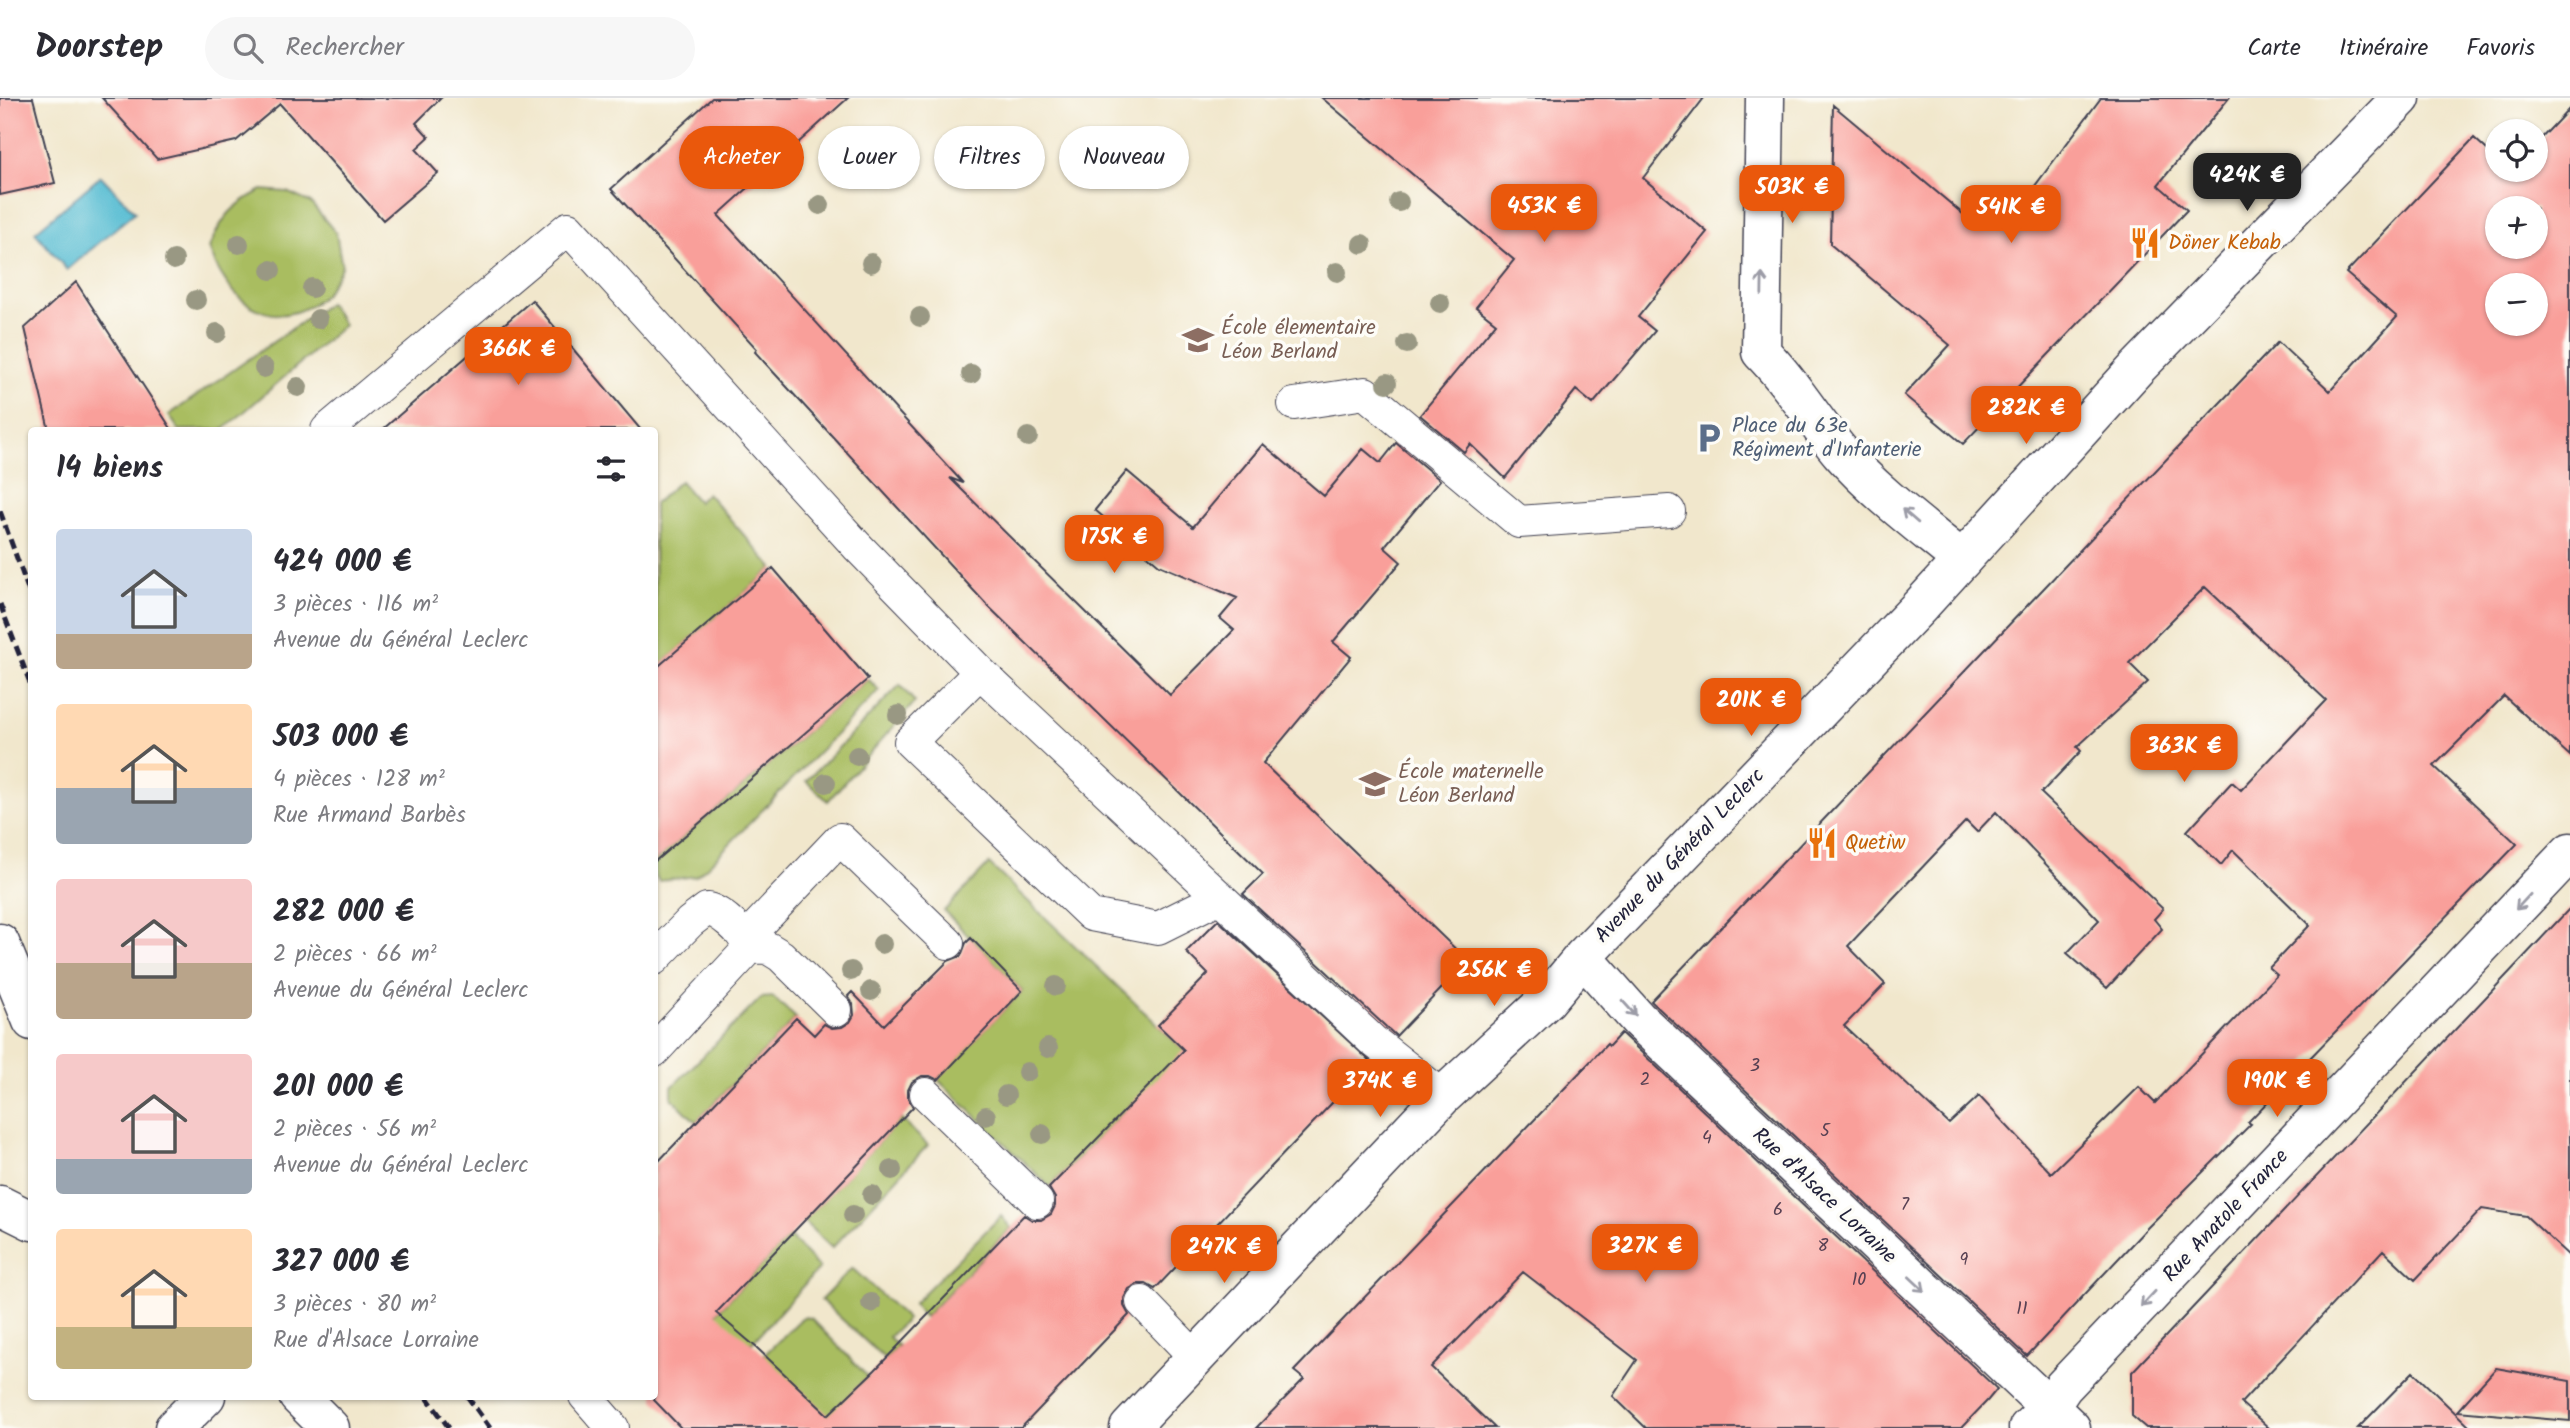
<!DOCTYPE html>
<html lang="fr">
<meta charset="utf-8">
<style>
body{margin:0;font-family:Kalam,sans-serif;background:#f7f7f7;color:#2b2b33;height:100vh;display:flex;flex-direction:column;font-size:26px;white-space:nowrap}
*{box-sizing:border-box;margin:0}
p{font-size:23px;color:#7c7c81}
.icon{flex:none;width:38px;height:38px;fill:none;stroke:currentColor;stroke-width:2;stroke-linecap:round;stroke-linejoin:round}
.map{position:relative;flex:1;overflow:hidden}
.side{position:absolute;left:28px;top:329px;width:630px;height:973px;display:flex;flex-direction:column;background:#fff;border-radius:7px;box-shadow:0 2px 5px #0004}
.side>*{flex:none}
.hud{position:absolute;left:679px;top:28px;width:665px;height:63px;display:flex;gap:14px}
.fabs{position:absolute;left:2485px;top:21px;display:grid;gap:14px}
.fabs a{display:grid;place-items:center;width:63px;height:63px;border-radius:50%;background:#fff;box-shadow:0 2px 5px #0004;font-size:35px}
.price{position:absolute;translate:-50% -60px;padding:0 16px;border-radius:14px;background:#ea580c;color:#fff;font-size:23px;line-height:46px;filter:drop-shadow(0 2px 4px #0008)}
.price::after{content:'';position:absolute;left:50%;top:42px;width:21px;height:16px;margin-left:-10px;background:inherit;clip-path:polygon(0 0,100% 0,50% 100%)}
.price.selected{background:#222;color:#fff}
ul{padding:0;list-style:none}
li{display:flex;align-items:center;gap:21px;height:175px;padding:0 28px}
li span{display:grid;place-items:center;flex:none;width:196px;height:140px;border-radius:7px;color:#555}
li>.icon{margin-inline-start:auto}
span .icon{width:84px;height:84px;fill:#fffc;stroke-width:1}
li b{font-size:30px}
h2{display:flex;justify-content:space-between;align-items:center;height:84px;padding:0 28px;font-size:30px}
.tag{padding:0 24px;border-radius:32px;background:#fff;box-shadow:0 2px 5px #0004;font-size:24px;line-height:63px}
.tag.selected{background:#ea580c;color:#fff}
header{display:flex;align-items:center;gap:42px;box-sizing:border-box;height:98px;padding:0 35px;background:#fff;border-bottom:2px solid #e1e1e2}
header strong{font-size:33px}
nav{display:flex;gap:38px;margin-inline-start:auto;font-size:24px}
.search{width:490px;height:63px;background:#f7f7f7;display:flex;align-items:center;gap:18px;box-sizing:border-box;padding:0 24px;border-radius:38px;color:#7c7c81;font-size:26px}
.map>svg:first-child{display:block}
</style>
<header>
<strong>Doorstep</strong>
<div class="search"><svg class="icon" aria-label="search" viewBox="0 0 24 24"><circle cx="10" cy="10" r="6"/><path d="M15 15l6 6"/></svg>Rechercher</div>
<nav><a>Carte</a><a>Itinéraire</a><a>Favoris</a></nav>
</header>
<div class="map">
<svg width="2570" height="1330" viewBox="0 0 2570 1330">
<rect width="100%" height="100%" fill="#fdfcf7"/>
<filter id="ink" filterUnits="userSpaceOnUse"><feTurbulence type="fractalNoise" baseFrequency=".0143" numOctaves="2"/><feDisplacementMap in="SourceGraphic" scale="14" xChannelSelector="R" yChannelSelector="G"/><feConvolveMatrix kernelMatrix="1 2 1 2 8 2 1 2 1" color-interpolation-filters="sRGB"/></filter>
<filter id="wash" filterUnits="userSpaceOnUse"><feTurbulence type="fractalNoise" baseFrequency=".00686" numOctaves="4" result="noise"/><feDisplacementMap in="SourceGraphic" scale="28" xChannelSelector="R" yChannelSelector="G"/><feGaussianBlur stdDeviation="1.57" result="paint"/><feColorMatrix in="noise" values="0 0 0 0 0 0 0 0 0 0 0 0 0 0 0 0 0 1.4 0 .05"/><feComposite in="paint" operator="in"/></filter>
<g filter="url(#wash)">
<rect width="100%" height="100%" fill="#f1e7cc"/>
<path fill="#a9bd61" stroke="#66704e" stroke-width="2" d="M 262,92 L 287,94 L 311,105 L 336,135 L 342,169 C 335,179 329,194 320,201 C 269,239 226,200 209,150 C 222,119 232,107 262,92 Z
M 329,205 L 344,227 L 228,328 L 221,332 L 179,332 L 169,317 Z
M 680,383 L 698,404 L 707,395 L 773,470 L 655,572 L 654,406 Z
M 868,581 L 879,592 L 709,767 L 696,778 L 659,783 L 655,777 L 654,764 Z
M 900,587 L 915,604 L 828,703 L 806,683 Z
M 989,766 L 1201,968 L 1131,1006 L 1050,1089 L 937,981 L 1022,893 L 944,813 Z
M 773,899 L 796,920 L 696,1024 L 672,1000 L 672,989 L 761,900 Z
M 901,1021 L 928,1047 L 832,1150 L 803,1123 Z
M 1001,1118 L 1011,1130 L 925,1219 L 913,1206 Z
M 789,1138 L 819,1170 L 752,1245 L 691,1242 Z
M 852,1170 L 907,1221 L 889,1239 L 898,1248 L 885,1261 L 821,1202 Z
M 803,1219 L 811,1220 L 868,1279 L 827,1321 L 744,1330 L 764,1257 Z"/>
<path fill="#54bcd2" stroke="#3b6f86" stroke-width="2" d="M 101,78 L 135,114 L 67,172 L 35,134 Z"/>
<g id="blocks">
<path fill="#f99f9a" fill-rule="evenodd" d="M 0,0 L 33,0 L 55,85 L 0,97 Z
M 102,0 L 441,0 L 416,25 L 429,39 L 416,51 L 438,75 L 383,122 L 280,6 L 236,43 L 157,61 Z
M 712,0 L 848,0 L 718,117 L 963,385 L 950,380 L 1170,597 L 1234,532 L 1220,520 L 1237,500 L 1159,467 L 1095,412 L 1127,373 L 1193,429 L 1263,346 L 1324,398 L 1363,351 L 1380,365 L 1396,345 L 1440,382 L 1384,449 L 1401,464 L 1333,544 L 1351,559 L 1263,665 L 1468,863 L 1396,938 L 1243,796 L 1263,776 L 986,506 L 755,254 L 757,251 L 611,91 Z
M 1322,0 L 1704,0 L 1643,80 L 1707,134 L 1638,219 L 1655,233 L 1593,306 L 1576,292 L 1505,380 L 1470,346 L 1464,354 L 1420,317 L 1496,225 L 1476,209 L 1514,162 Z
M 2101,0 L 2229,0 L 2158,87 L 2187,112 L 1963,346 L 1904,297 L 1950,247 L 1830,146 L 1833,7 L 1963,116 L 1981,96 L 2010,121 Z
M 2570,10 L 2570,658 L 2504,598 L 2434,668 L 2517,746 L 2248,1024 L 2251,1026 L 2148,1129 L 2027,1258 L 1651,903 L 2278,244 L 2330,293 L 2397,219 L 2346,175 L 2474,40 L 2497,61 L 2497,72 L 2536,72 L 2536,46 ZM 2497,110 L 2536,110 L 2536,149 L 2497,149 ZM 2497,187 L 2536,187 L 2536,226 L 2497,226 ZM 2205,489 L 2326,602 L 2241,692 L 2232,684 L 2187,733 L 2221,767 L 2233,752 L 2310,827 L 2269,870 L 2277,877 L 2155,1005 L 2139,989 L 2051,1075 L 1979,998 L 1949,1026 L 1844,928 L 1885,886 L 1848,848 L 1966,723 L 1977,734 L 1996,714 L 2099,822 L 2067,855 L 2107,890 L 2162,831 L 2154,821 L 2163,811 L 2041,695 L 2081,653 L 2077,649 L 2148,584 L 2129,565 Z
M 76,184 L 172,332 L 49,332 L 25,230 Z
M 532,202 L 641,332 L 382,332 Z
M 773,470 L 868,581 L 654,764 L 654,572 Z
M 2570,810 L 2570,1159 L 2526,1118 L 2482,1111 L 2415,1182 L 2383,1152 L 2241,1305 L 2269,1330 L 2146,1330 L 2132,1318 L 2132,1274 Z
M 1218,822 L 1371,964 L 1155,1191 L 1146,1186 L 1138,1186 L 1129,1191 L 1124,1200 L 1124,1208 L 1129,1217 L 1021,1330 L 681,1330 L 654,1302 L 654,1068 L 796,920 L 814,937 L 824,926 L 832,930 L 842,929 L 850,924 L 854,917 L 853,906 L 848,898 L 852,894 L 884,927 L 948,863 L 961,858 L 966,845 L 971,840 L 1022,893 L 938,982 L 930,978 L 922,978 L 912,984 L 908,992 L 908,1000 L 913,1009 L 716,1215 L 757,1250 L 828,1317 L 875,1272 L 1024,1117 L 1032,1122 L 1041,1122 L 1051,1116 L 1055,1108 L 1055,1100 L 1049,1090 L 1184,952 L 1158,927 L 1208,876 L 1186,854 Z
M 1621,935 L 1997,1291 L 1988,1302 L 1961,1330 L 1646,1330 L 1613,1298 L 1637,1262 L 1523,1174 L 1431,1269 L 1495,1330 L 1256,1330 L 1304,1281 L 1294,1273 L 1607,946 L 1609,948 Z
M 2496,1270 L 2570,1283 L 2570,1323 L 2457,1313 Z
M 2413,1274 L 2471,1330 L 2358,1330 Z"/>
</g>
</g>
<g filter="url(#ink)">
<use href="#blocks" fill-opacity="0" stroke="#414051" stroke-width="2"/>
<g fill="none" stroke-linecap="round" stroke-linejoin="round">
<defs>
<path id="service" d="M 1294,306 L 1365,295 L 1519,424 L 1669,413
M 327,332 L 568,130 L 857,448 L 980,574 L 1372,942 L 1443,998
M 980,574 L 910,644 L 1091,817 L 1158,830 L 1220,799
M 745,841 L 840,741 L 948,845
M 747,849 L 768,850 L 781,858 L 836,912
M 654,861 L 690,824 L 707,811 C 718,812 744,834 746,845 C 747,850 746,851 744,856 L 654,953
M 926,996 L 1037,1104
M 1142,1204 L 1196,1260
M 585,1298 L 613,1330"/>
<path id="minor" d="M 1765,0 L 1761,254 C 1792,285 1813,322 1841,355 C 1876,395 1921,428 1962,462
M 0,845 L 32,923
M 1583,859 L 1638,921 L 2071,1330
M 0,1107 L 32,1123
M 298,1298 L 330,1330
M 174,1330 L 206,1298
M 2028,1330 L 2049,1310 L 2063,1289 L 2570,754"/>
<path id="secondary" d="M 1129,1330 L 1443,998 L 1547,902 L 1583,859 L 1921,507 L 2136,271 L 2401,0"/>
</defs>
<use href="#service" stroke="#414051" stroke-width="34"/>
<use href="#minor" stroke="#414051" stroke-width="41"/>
<use href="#secondary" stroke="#414051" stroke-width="41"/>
<use href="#service" stroke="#fff" stroke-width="32"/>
<use href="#minor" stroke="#fff" stroke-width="38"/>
<use href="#secondary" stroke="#fff" stroke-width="38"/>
<path stroke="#22223b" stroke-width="5" stroke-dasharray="10 5" stroke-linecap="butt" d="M 0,413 L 32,502
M 0,506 L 32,590
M 426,1298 L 449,1330
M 467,1298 L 490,1330"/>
</g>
<g fill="#999883">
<circle cx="876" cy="56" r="10"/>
<circle cx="1399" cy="104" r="10"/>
<circle cx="820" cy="107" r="10"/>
<circle cx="239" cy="146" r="10"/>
<circle cx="1362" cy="146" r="10"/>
<circle cx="174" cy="162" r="10"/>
<circle cx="871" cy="165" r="10"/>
<circle cx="271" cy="172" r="10"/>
<circle cx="1337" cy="174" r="10"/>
<circle cx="312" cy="190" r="10"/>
<circle cx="196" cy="202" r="10"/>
<circle cx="1440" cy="205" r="10"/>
<circle cx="920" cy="219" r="10"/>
<circle cx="318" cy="221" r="10"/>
<circle cx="217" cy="235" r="10"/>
<circle cx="1407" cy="246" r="10"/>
<circle cx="264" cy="270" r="10"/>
<circle cx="971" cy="276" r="10"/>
<circle cx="1387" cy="285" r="10"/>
<circle cx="298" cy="289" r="10"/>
<circle cx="1028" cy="339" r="10"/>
<circle cx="898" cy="617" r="10"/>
<circle cx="857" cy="658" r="10"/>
<circle cx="826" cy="685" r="10"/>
<circle cx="882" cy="846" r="10"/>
<circle cx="851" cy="873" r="10"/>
<circle cx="1056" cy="888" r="10"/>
<circle cx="871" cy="893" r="10"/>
<circle cx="1048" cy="950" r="10"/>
<circle cx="1027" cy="974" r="10"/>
<circle cx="1006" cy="997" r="10"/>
<circle cx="986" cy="1018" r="10"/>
<circle cx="1042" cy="1036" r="10"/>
<circle cx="892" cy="1072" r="10"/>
<circle cx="872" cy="1097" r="10"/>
<circle cx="853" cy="1117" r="10"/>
<circle cx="871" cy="1205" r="10"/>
</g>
<defs><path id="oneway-shaft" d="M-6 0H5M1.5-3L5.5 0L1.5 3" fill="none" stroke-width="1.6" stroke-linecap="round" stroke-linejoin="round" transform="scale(1.75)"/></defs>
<g stroke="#9c9ca7">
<use href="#oneway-shaft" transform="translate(1762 186) rotate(-89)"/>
<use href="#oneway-shaft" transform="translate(1910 418) rotate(-139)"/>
<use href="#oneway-shaft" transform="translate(2523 804) rotate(133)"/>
<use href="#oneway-shaft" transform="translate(1629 910) rotate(48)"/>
<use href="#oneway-shaft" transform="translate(1917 1186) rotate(43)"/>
<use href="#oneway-shaft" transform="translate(2148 1201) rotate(133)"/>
</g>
</g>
<defs>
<symbol id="restaurant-bare" viewBox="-9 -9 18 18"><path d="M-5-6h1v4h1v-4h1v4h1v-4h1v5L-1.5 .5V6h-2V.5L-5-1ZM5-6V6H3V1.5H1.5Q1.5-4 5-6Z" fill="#e8710a" stroke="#fdfcf7" stroke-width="2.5" paint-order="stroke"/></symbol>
<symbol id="school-bare" viewBox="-9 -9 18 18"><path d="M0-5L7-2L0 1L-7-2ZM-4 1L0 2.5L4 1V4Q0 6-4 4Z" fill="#8d6e63" stroke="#fdfcf7" stroke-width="2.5" paint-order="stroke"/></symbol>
<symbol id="parking-bare" viewBox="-9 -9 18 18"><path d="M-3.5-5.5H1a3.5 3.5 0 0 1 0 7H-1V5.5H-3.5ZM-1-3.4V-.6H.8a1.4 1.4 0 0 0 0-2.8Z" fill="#5c6f8a" stroke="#fdfcf7" stroke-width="2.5" paint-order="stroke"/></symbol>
</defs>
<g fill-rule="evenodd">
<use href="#restaurant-bare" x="2123" y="123" width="44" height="44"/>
<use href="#school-bare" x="1176" y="220" width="44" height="44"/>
<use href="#parking-bare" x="1687" y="318" width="44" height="44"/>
<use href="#school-bare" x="1353" y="664" width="44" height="44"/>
<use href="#restaurant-bare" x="1800" y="723" width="44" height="44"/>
</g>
<g text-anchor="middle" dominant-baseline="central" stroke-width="7" stroke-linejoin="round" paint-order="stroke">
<g font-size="18" fill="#584153">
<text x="1755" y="968">3</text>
<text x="1645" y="982">2</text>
<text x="1825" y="1033">5</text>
<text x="1707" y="1040">4</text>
<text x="1905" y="1107">7</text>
<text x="1778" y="1112">6</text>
<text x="1823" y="1148">8</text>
<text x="1964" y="1162">9</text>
<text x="1859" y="1182">10</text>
<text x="2022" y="1211">11</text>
</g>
<g font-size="21" fill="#c56008" stroke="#fdfcf7" text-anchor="start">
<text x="2168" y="145">Döner Kebab</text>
<text x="1845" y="745">Quetiw</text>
</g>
<g font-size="21" fill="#785e54" stroke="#fdfcf7" text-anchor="start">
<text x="1221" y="230">École élementaire<tspan x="1221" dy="24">Léon Berland</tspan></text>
<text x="1398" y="674">École maternelle<tspan x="1398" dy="24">Léon Berland</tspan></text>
</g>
<g font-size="21" fill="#4e5e75" stroke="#fdfcf7" text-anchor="start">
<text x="1732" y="328">Place du 63e<tspan x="1732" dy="24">Régiment d'Infanterie</tspan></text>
</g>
<g font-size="21" fill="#22223b" stroke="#fdfcf7">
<text transform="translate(1680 758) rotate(-46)">Avenue du Général Leclerc</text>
<text transform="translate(1824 1098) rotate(43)">Rue d'Alsace Lorraine</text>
<text transform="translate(2226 1118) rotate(-47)">Rue Anatole France</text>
</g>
</g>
</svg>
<div class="fabs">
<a><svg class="icon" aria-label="locate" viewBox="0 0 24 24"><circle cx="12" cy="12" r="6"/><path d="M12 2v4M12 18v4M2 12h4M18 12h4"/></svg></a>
<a>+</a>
<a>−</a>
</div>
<b class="price selected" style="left:2247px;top:115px">424K €</b>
<b class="price" style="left:1792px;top:127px">503K €</b>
<b class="price" style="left:1544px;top:146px">453K €</b>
<b class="price" style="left:2011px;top:147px">541K €</b>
<b class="price" style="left:518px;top:289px">366K €</b>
<b class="price" style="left:2026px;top:348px">282K €</b>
<b class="price" style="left:1114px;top:477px">175K €</b>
<b class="price" style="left:1751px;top:640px">201K €</b>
<b class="price" style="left:2184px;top:686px">363K €</b>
<b class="price" style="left:1494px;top:910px">256K €</b>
<b class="price" style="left:1380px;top:1021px">374K €</b>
<b class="price" style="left:2277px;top:1021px">190K €</b>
<b class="price" style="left:1645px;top:1186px">327K €</b>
<b class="price" style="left:1224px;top:1187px">247K €</b>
<div class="hud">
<a class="tag selected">Acheter</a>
<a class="tag">Louer</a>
<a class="tag">Filtres</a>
<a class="tag">Nouveau</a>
</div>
<section class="side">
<h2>14 biens<svg class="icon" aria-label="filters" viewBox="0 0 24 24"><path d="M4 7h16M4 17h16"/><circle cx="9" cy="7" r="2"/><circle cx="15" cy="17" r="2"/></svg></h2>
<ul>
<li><span style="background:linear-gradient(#c9d6e8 75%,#b9a48a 0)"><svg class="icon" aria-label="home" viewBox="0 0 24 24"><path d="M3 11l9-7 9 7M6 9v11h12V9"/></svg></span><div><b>424 000 €</b><p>3 pièces · 116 m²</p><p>Avenue du Général Leclerc</p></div></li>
<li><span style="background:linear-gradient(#ffd9b3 60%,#9aa5b1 0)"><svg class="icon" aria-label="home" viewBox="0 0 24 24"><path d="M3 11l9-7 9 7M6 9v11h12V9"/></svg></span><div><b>503 000 €</b><p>4 pièces · 128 m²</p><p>Rue Armand Barbès</p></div></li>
<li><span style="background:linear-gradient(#f6c9c9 60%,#b9a48a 0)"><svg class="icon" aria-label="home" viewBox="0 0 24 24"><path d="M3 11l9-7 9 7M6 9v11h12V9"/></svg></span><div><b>282 000 €</b><p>2 pièces · 66 m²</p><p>Avenue du Général Leclerc</p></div></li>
<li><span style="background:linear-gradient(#f6c9c9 75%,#9aa5b1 0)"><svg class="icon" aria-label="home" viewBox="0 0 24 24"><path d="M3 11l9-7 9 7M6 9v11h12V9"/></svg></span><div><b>201 000 €</b><p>2 pièces · 56 m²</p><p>Avenue du Général Leclerc</p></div></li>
<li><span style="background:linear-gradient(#ffd9b3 70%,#c2b280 0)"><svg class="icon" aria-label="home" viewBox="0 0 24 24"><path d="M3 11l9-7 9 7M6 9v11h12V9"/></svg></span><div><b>327 000 €</b><p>3 pièces · 80 m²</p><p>Rue d'Alsace Lorraine</p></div></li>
</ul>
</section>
</div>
